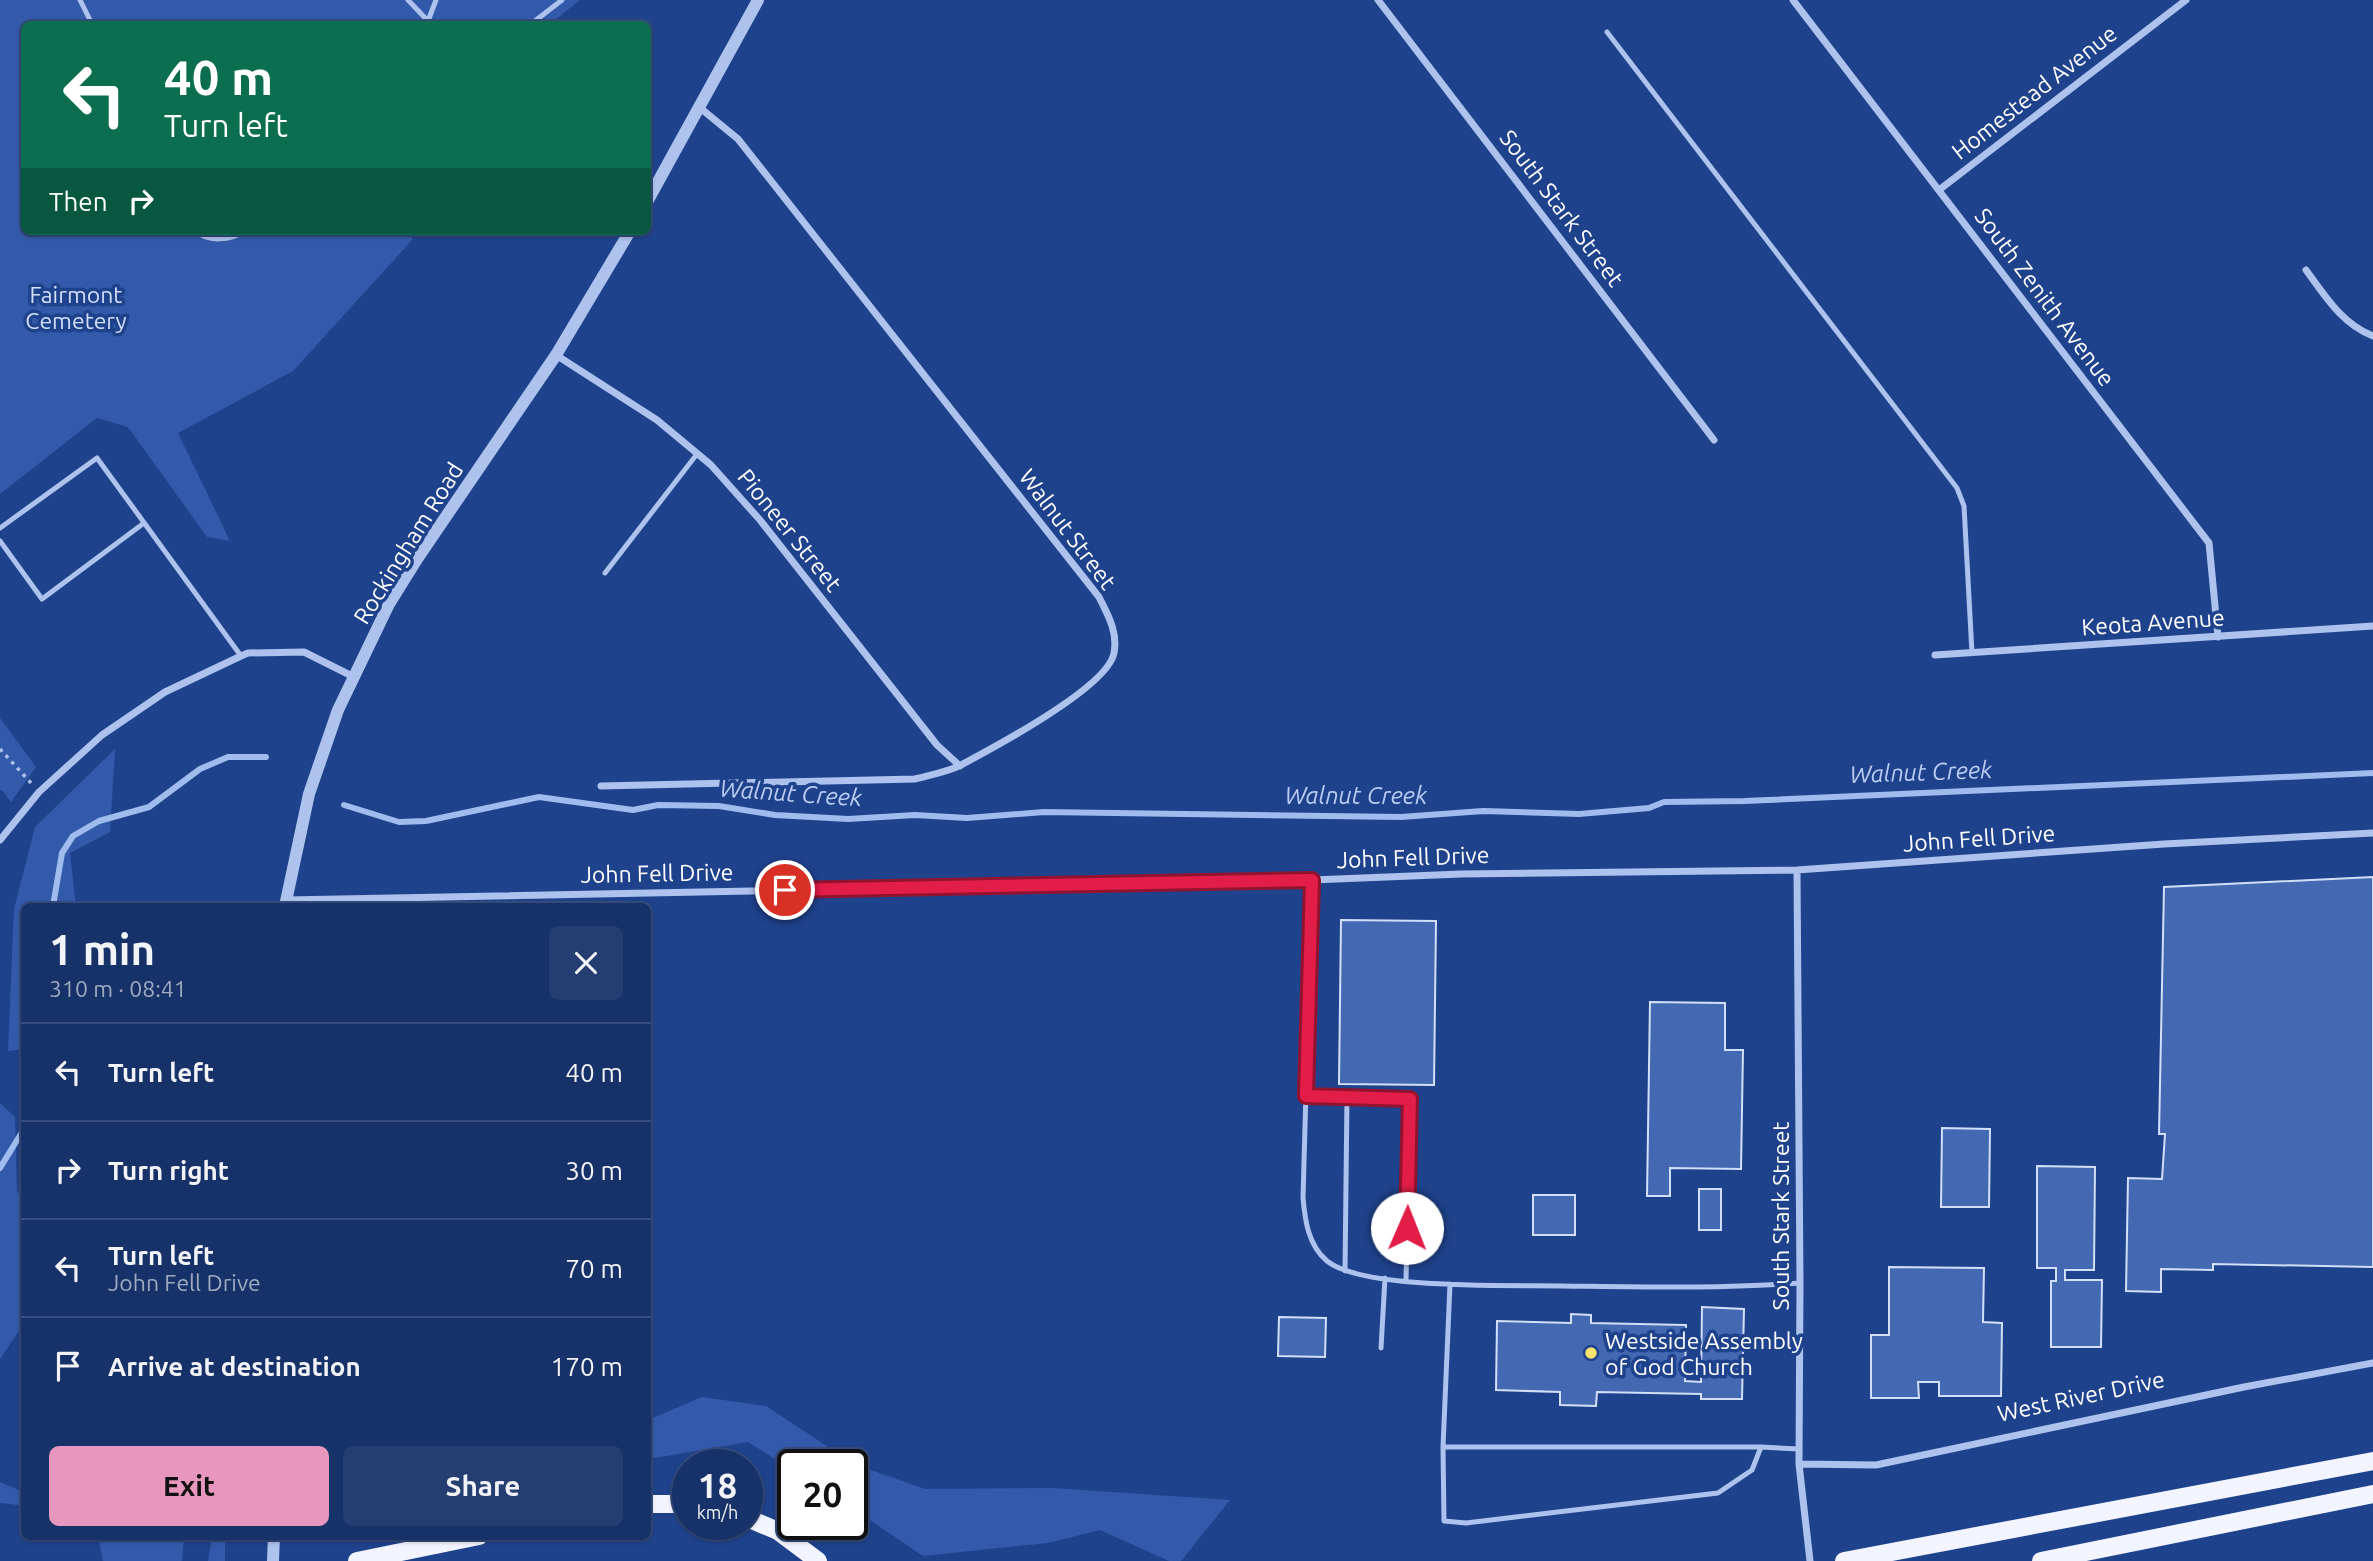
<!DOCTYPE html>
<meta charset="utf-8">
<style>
:root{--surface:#173269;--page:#243e71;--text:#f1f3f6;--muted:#9eaac0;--line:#364d7d;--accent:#e797bd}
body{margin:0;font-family:Ubuntu,sans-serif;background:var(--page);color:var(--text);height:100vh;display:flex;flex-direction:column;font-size:26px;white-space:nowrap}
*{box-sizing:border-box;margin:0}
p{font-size:23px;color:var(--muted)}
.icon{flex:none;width:38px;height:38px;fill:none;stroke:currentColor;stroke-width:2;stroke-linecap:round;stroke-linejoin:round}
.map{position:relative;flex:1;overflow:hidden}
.details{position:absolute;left:21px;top:903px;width:630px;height:637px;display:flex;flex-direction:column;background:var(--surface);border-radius:10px;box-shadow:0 2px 5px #0004,0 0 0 2px var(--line)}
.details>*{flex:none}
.hud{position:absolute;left:21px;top:21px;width:630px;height:214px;border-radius:10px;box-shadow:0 2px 5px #0004,0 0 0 2px var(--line);background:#0b6e4f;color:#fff;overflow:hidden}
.speed{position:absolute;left:672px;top:1449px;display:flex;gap:14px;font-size:35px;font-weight:700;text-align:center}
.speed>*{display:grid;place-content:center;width:91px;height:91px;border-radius:50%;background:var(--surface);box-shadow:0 2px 5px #0004,0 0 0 2px var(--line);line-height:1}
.speed small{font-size:18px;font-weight:400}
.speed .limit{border:4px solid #111;border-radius:10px;background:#fff;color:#111}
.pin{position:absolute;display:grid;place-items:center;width:60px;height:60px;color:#fff;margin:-30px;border:4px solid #fff;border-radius:50%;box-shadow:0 2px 7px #0007}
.me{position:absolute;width:77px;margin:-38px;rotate:1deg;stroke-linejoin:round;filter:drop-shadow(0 0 5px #0008)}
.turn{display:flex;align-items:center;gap:24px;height:147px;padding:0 28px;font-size:32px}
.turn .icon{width:91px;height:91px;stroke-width:2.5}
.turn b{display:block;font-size:49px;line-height:60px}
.then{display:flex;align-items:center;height:66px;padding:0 28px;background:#0003;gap:14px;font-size:26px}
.round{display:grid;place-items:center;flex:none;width:74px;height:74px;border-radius:10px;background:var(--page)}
.summary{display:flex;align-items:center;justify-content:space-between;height:119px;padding:0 28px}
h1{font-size:42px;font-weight:700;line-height:52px}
.primary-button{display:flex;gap:14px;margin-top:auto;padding:14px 28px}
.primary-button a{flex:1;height:80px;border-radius:10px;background:var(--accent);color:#111;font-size:28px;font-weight:700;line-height:80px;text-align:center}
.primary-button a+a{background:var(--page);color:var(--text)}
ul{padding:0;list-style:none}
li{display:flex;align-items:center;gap:21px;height:98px;padding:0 28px;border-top:2px solid var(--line)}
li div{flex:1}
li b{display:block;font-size:26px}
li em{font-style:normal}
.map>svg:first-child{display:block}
.green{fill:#335aaa}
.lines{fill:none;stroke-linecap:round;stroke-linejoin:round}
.stream{stroke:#a0bbed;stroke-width:6}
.building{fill:#4468b2;stroke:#d2dff9;stroke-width:2}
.path{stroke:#adc2ec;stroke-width:3.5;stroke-dasharray:3.5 5;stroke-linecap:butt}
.service{stroke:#adc2ec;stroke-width:5}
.minor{stroke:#adc2ec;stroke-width:7}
.tertiary{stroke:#adc2ec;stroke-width:12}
.primary{stroke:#f2f5ff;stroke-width:18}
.route-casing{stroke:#92132f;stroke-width:18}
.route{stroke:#e11d48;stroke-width:12}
.poi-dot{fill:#fae26d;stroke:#1f428c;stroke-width:2.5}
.labels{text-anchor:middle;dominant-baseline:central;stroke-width:7;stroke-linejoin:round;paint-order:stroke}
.street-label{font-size:23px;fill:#fff;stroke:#1f428c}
.park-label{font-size:23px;fill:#d2dff9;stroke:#1f428c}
.poi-label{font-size:23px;fill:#fff;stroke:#1f428c;text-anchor:start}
.water-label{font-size:24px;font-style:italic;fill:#b9ccf3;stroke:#1f428c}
</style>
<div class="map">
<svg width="2373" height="1561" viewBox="0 0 2373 1561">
<rect width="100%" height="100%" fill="#1f428c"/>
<path class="green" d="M0,0H580L550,24H24V231H407L413,239L293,371L178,433L230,541L207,537L128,427L97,418L0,494Z
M0,718L36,767L11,802L2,790L0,791Z
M115,749L110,832L70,853L76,906H24V1049L8,1051L14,909L35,827Z
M0,1103L15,1117L17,1191L24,1203V1329L21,1328L0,1359Z
M702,1397L766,1406L854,1464L925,1489L1052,1488L1230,1500L1181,1561H1169L1100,1530L1048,1543L923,1556L852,1508V1465H793V1470L748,1442L648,1459V1420Z
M0,1482L21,1491L19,1505L0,1503Z
M98,1537H184L182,1561H103Z
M212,1537H225V1561H208Z"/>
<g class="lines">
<path class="stream" d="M344,805L399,822L426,821L539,797L633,810L658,805L719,806L775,815L848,819L915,815L967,818L1044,812L1401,817L1483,811L1579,814L1649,808L1664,802L1745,801L2373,773
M53,906L62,853L73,836L99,821L149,807L200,769L228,757H266
M0,1168L24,1129"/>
</g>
<path class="building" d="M2373,877V1267L2213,1264V1270L2161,1269V1292L2126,1291L2128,1178L2162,1179L2165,1134H2159L2164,887Z
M1341,920L1436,921L1434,1085L1339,1084Z
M1650,1002L1725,1003V1050H1743L1741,1169L1670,1168V1196H1647Z
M1942,1128L1990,1129L1989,1207H1941Z
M2037,1166L2095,1167L2094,1270H2065V1280H2102L2101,1347H2051V1281H2056V1268H2037Z
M1699,1189H1721V1230H1699Z
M1533,1195H1575V1235H1533Z
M1889,1267L1984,1268L1983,1322L2002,1323L2001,1396H1939V1382H1918L1919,1398H1871V1335H1889Z
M1702,1307L1744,1309L1742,1399H1701V1394L1597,1392L1596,1406L1560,1405V1392L1496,1390L1497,1321L1571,1323V1314L1591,1315V1323L1686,1325L1685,1381L1701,1382Z
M1279,1317L1326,1318L1325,1357L1278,1356Z"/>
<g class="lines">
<path class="path" d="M0,749L31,783"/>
<path class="service" d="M80,0L92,24
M408,0L428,21L436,0
M531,24L562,0
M1607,32L1957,488L1964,506L1972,653
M195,231C207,242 231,241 244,231
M0,528L97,458L241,656
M0,541L42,599L144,523
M605,573L697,454
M1312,880L1303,1198C1305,1220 1308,1245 1327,1261C1363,1290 1511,1285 1562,1286C1642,1287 1721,1289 1800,1283
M1306,1096L1410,1099L1406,1280
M1345,1271L1347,1097
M1450,1284L1443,1447L1444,1521L1466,1523L1718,1493L1752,1470L1761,1447
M1381,1348L1385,1278
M1443,1447H1761L1799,1449"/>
<path class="minor" d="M1378,0L1714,440
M1793,0L2209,543L2218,637
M1939,190L2186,0
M2306,270C2325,296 2342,324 2373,336
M556,355L657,420L711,465L760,520L937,745L960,766
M1935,655L2373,626
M601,786L915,779C930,775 948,772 961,765C993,748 1108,687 1114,653C1118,632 1108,615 1099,597L738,139L699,107
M0,840L39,792L102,735L165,692L241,656L248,653L304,652L354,677
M1797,870L1800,1283L1799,1464L1810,1561
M286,900L1312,880L1461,874L1797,870L2164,844L2373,833
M1799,1464L1876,1465L2244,1387L2373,1363"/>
<path class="tertiary" d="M648,200L758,0
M285,906L309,794L338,710L389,604L417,559L556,355L630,231
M273,1561L274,1536"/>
<path class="primary" d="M648,1504H688
M747,1518L778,1531L818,1561
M357,1561L479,1536
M1844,1561L2373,1461
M2041,1561L2373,1494"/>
</g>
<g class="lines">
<defs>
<path id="route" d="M785,890L1312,880L1306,1096L1410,1099L1407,1228"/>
</defs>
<use href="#route" class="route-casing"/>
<use href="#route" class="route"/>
</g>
<circle class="poi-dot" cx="1591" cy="1353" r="7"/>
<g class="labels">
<g class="street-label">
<text transform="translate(2034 92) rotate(-38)">Homestead Avenue</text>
<text transform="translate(1562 208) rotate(53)">South Stark Street</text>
<text transform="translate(2045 297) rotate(53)">South Zenith Avenue</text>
<text transform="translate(1068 529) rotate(53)">Walnut Street</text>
<text transform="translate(790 530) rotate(51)">Pioneer Street</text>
<text transform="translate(408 543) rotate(-58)">Rockingham Road</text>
<text transform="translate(2153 622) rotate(-4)">Keota Avenue</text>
<text transform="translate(1979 838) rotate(-4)">John Fell Drive</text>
<text transform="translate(1413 857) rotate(-2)">John Fell Drive</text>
<text transform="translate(657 873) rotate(-1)">John Fell Drive</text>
<text transform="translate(1780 1216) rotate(-90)">South Stark Street</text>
<text transform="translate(2081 1396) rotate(-12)">West River Drive</text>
</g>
<g class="park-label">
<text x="76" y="294">Fairmont<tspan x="76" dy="26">Cemetery</tspan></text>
</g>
<g class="poi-label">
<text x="1605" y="1340">Westside Assembly<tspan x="1605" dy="26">of God Church</tspan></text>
</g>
<g class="water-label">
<text transform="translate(1921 772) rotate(-2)">Walnut Creek</text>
<text transform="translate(791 793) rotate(4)">Walnut Creek</text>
<text x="1356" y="795">Walnut Creek</text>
</g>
</g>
</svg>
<div class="speed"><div>18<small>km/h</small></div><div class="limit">20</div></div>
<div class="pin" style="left:785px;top:890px;background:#d93025"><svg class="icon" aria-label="arrive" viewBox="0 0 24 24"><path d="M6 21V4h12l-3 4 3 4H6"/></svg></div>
<svg class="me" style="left:1407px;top:1228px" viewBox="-20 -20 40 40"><circle r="19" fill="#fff"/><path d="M0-13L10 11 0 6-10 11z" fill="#e11d48"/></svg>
<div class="hud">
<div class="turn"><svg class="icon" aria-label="left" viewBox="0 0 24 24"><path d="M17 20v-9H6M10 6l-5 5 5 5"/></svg><div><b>40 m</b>Turn left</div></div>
<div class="then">Then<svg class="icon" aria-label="right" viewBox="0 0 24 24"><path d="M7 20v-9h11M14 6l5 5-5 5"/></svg></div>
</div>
<section class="details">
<div class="summary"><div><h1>1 min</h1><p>310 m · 08:41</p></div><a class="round"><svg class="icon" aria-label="close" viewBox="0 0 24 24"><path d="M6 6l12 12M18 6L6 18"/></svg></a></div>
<ul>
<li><svg class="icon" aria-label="left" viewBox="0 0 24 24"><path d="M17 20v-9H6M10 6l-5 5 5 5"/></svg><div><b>Turn left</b></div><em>40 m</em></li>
<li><svg class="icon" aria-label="right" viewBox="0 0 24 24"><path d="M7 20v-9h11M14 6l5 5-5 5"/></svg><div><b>Turn right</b></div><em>30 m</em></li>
<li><svg class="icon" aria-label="left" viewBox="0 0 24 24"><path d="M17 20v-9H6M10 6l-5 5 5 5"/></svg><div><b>Turn left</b><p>John Fell Drive</p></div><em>70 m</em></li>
<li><svg class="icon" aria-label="arrive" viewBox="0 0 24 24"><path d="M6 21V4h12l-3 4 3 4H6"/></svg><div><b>Arrive at destination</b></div><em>170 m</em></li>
</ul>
<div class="primary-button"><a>Exit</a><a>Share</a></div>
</section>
</div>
